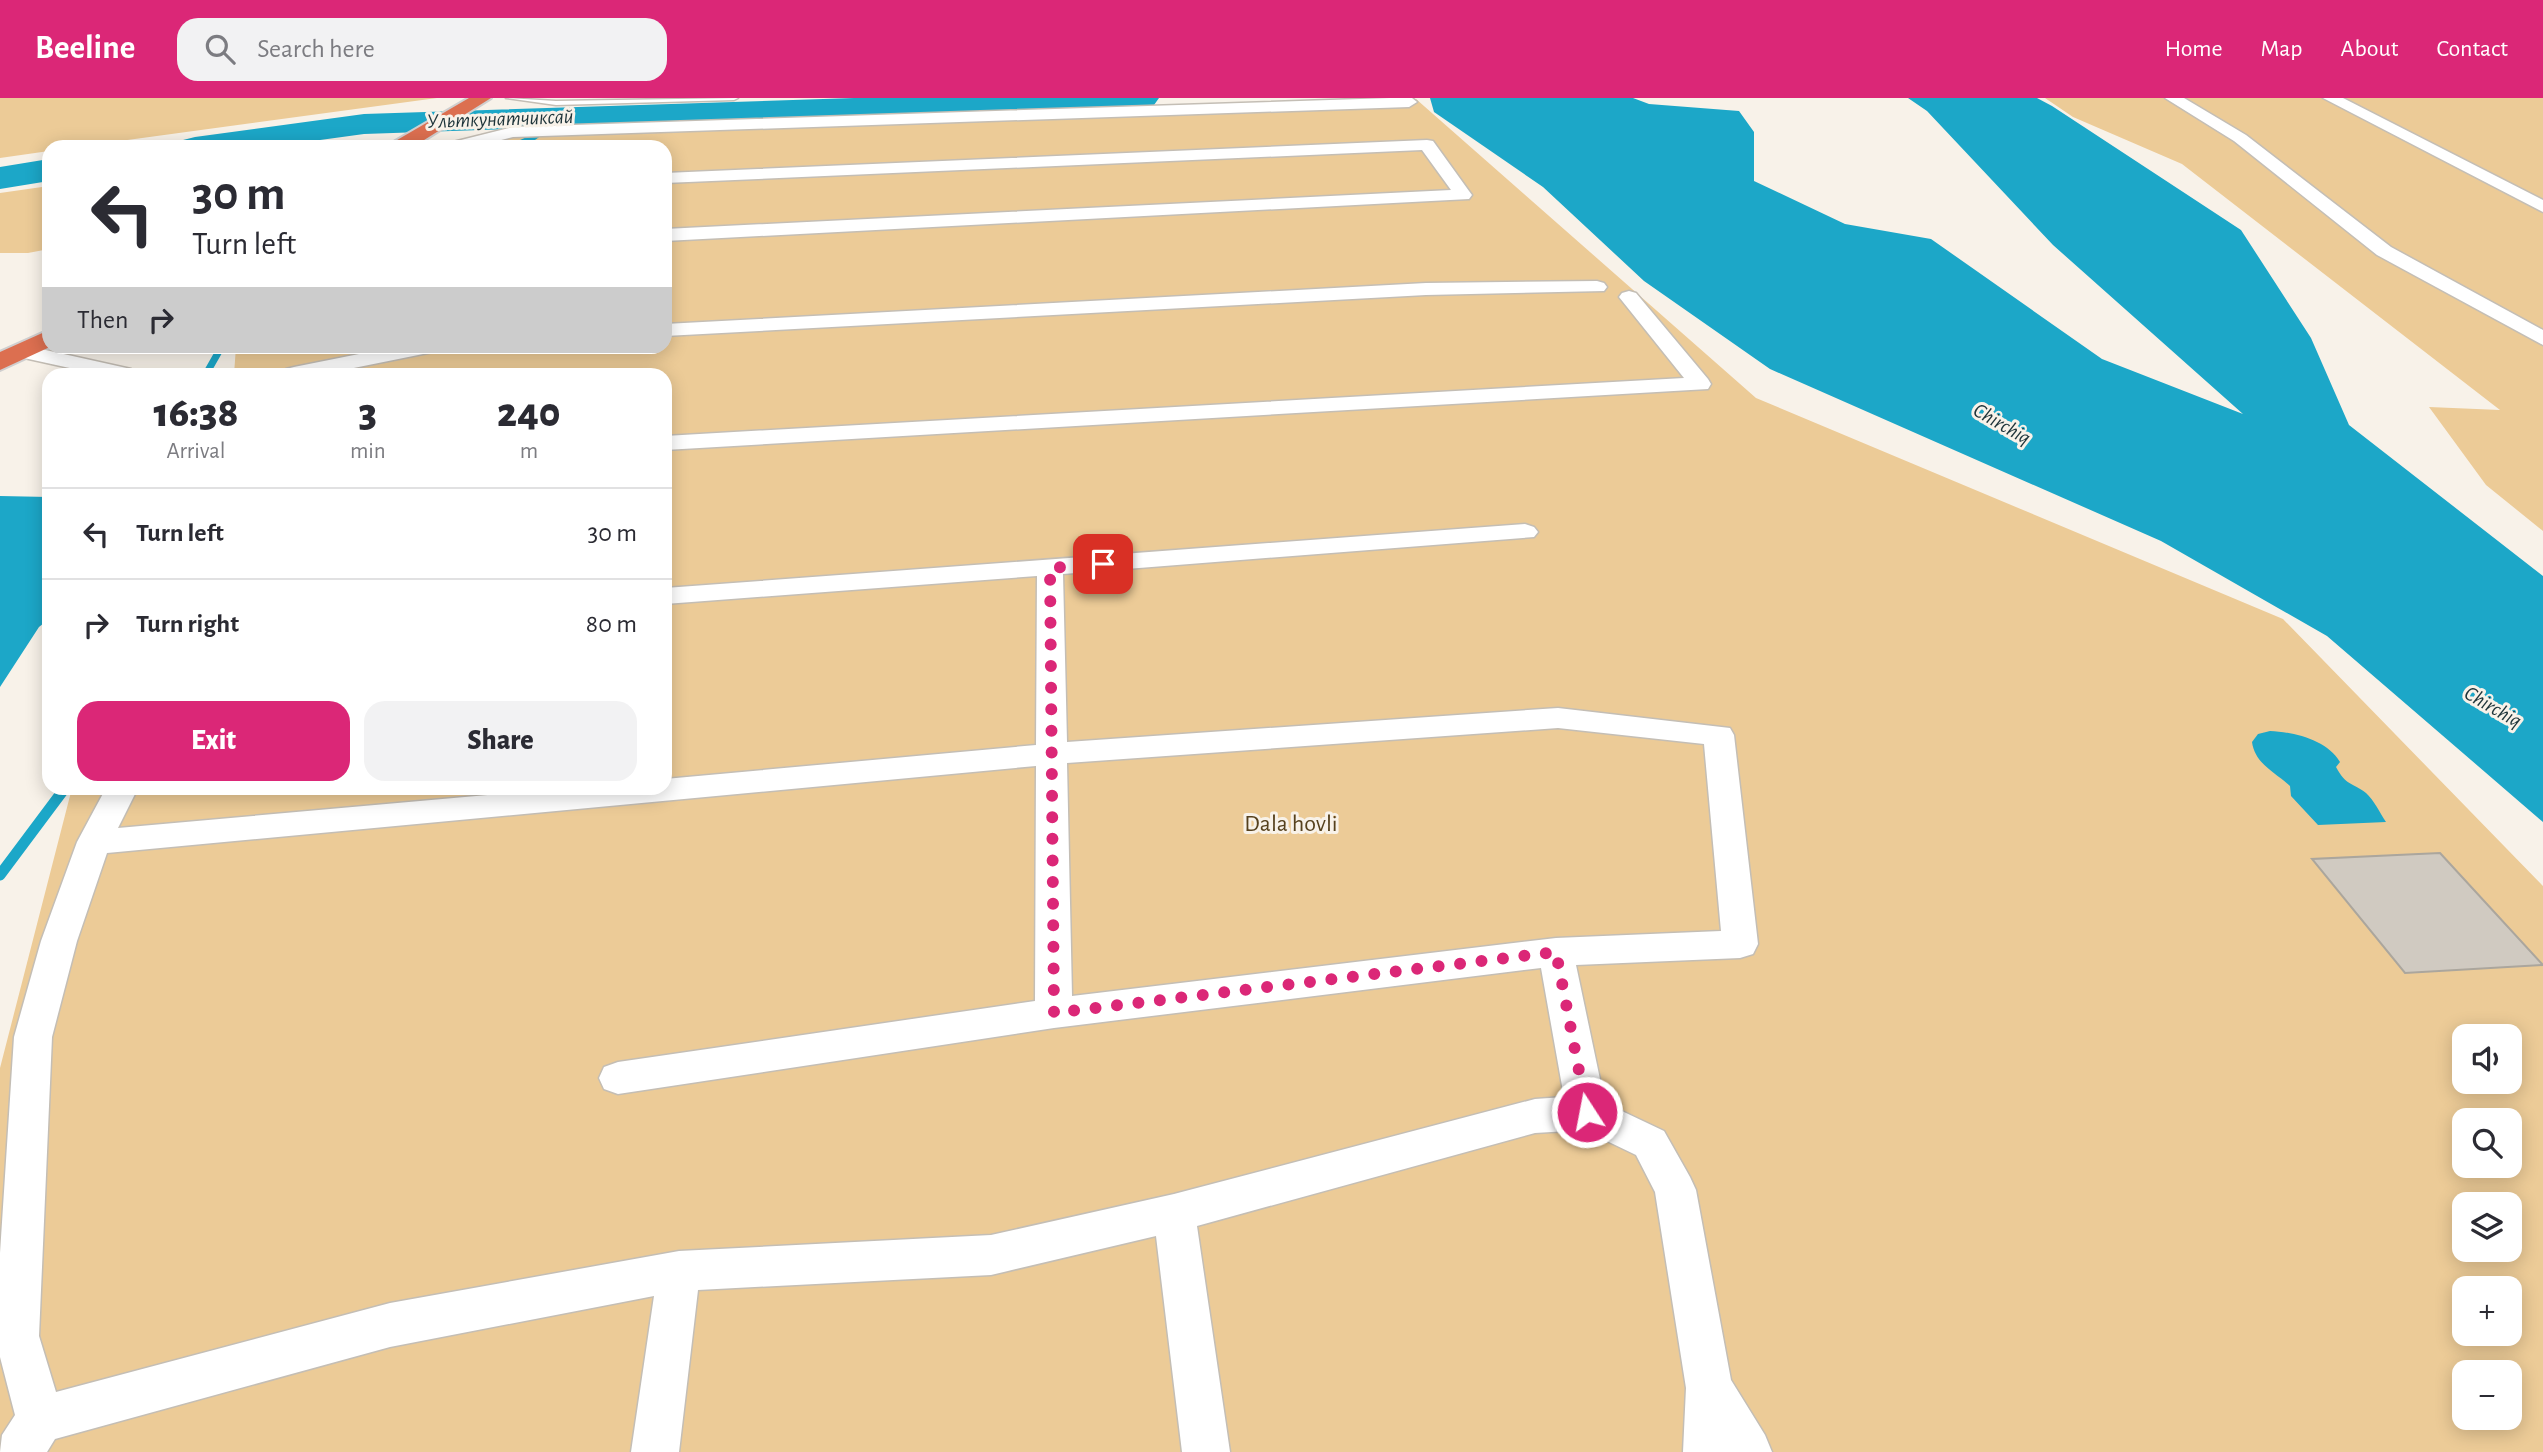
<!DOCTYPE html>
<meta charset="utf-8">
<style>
:root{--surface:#fff;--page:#f2f2f3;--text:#2b2b33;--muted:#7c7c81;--line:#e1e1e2;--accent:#db2777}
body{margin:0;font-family:"Alegreya Sans",sans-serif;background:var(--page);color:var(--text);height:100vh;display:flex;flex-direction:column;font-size:26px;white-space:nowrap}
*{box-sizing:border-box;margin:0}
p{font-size:23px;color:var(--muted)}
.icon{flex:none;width:38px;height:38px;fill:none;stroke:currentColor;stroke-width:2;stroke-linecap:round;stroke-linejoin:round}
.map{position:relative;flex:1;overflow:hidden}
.details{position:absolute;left:42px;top:270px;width:630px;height:427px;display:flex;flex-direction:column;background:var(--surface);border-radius:21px;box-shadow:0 4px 18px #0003}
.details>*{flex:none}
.hud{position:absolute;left:42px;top:42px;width:630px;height:214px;border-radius:21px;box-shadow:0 4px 18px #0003;background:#fff;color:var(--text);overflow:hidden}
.tools{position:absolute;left:2452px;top:926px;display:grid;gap:14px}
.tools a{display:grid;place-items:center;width:70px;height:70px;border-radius:14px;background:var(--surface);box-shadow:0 4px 18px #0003;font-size:35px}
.pin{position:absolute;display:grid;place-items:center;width:60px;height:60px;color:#fff;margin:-30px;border-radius:14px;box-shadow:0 4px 10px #0006}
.me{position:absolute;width:77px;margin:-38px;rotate:349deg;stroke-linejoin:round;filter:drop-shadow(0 0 5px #0008)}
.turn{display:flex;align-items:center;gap:24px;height:147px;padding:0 35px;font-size:32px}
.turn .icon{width:91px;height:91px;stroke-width:2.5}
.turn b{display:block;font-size:49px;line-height:60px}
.then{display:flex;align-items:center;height:66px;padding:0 35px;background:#0003;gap:14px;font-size:26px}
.eta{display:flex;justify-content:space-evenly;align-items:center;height:119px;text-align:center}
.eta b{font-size:42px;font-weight:800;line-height:49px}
.primary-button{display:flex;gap:14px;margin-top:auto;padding:14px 35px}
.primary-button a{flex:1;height:80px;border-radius:21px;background:var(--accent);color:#fff;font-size:28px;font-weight:800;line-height:80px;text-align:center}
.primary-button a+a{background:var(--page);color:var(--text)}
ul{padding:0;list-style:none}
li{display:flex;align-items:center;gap:21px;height:91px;padding:0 35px;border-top:2px solid var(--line)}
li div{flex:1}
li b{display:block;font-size:26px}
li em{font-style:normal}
header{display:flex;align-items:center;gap:42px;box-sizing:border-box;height:98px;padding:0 35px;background:var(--accent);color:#fff}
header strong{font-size:33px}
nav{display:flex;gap:38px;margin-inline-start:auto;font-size:24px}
.search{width:490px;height:63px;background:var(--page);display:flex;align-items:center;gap:18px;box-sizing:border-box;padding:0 24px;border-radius:21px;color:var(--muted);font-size:26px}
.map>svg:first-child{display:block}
.green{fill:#eccb97;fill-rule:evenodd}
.water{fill:#1ca7c8}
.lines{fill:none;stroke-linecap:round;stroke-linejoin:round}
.stream-far2{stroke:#1ca7c8;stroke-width:6}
.stream-far1{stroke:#1ca7c8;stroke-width:7}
.stream{stroke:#1ca7c8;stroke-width:11}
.river{fill:#1ca7c8;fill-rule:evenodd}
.building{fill:#d0cac1;stroke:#aba69d;stroke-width:2}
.lane-casing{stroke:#c4beb5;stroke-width:3}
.street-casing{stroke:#c4beb5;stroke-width:3}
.highway-casing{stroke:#d0cfcf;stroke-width:4}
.lane{fill:#fff;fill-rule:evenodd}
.street{fill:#fff;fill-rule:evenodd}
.highway{fill:#dc6f50;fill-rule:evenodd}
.route{stroke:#db2777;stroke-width:12;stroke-dasharray:0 21.6}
.labels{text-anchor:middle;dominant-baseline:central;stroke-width:6;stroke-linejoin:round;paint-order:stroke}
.far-water-label{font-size:21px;font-style:italic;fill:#1e343a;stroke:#f8f2e9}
.park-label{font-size:24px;fill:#56411d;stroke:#f8f2e9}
</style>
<header>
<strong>Beeline</strong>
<div class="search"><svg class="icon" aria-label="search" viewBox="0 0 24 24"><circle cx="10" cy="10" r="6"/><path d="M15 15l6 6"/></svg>Search here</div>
<nav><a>Home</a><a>Map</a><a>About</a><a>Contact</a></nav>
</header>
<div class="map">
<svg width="2543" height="1354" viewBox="0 0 2543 1354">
<rect width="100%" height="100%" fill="#f8f2e9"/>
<path class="green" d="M0,0H437L76,49H49V53L0,60Z
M2045,0H2543V433L2486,387L2429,309L2500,312L2182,66L2073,19Z
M1416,1L1756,300L2283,521L2543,788V1354H0V970L72,690H665V276H234L236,249L665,248V49H495L509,39ZM2464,938H2510V984H2464ZM2464,1022H2510V1068H2464ZM2464,1106H2510V1152H2464ZM2464,1190H2510V1236H2464ZM2464,1274H2510V1320H2464Z
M49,88V151L28,155H0V95Z"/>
<path class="water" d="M1430,0H1633L1649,6L1739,13L1754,34V83L1845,126L1931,141L2102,261L2243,316L2053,147L1927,13L1908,0H2037L2052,8L2241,132L2311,240L2349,327L2543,478V724L2327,538L2161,443L1770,271L1644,183L1543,89L1434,14Z
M0,398L49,399V521L39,529L0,589Z
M2270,633C2294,634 2327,642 2340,664L2336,669C2346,688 2352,684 2366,695C2374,702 2380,715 2386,724L2318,727L2291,698L2290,688C2275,674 2255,666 2252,644L2258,636Z"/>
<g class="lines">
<path class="stream-far2" d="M512,49L534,39L562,19"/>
<path class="stream-far1" d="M206,276L222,248"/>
<path class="stream" d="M0,777L65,690"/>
<path class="river" d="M854,0H1159L1154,7L1143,9L364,36L269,49H178L183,42L195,39L364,16Z
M49,61V83L0,91V69Z"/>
</g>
<path class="building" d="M2440,755L2543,867L2405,875L2312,761Z"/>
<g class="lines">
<defs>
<path id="lane" d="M506,0L556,3L738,0L734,2L556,7Z"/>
<path id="street" d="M1390,0H1412L1417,4L1409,9L513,39L474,49H447L449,45L513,29Z
M2165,0H2184L2246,37L2391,149L2543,232V247L2377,157L2234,43Z
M2323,0H2343L2543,102V114Z
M1427,42L1433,43L1469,93L1472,97L1469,101L665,143V131L1451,92L1422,52L665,85V75Z
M1597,183L1604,185L1607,189L1604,193L1426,197L665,238V226L1426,185Z
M1629,193L1636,195L1708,281L1711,286L1708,291L665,352V338L1684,280L1619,199L1622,195Z
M23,247L131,271L134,276H97L15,258L12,253L15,248Z
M399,248H443L441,253L433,254L324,276H283L286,271L294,269Z
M1525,426L1534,429L1538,434L1534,439L1063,476L1067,644L1558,610L1730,630L1734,637L1758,846L1753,856L1740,860L1576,867L1605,1005L1664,1033L1690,1079L1696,1092L1731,1282L1765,1337L1772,1354H1683L1686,1290L1655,1094L1636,1057L1584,1032L1535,1035L1197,1128L1230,1354H1182L1156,1138L991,1177L698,1192L679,1354H631L654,1198L390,1249L55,1341L47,1354H0L2,1337L15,1317L0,1259V1155L14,939L41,843L77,744L106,690H138L118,730L566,690H665V681L1036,647L1037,478L665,506V490ZM1558,630L1704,646L1721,833L1556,840L1072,898L1067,665ZM1036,668L1035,903L618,964L604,969L599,980L604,991L618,996L1054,930L1541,870L1564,999L1535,1001L1174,1096L991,1137L679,1153L390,1205L56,1294L39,1238L52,939L77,843L107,755Z"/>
<path id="highway" d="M469,0H491L413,49H389L392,45Z
M49,232V248H52L0,272V254Z"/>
</defs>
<use href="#lane" class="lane-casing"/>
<use href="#street" class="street-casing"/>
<use href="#highway" class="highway-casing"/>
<use href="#lane" class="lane"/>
<use href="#street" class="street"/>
<use href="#highway" class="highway"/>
</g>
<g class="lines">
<path class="route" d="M1103,466L1050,470L1054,915L1556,854L1587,1014"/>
</g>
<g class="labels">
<g class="far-water-label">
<text transform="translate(500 21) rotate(-2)">Ульткунатчиксай</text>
<text transform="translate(2002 326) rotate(30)">Chirchiq</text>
<text transform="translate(2493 609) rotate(30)">Chirchiq</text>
</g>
<g class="park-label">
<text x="1291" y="726">Dala hovli</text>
</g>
</g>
</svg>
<div class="tools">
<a><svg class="icon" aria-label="sound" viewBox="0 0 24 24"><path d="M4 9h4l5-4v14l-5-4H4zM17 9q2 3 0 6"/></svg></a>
<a><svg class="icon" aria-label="search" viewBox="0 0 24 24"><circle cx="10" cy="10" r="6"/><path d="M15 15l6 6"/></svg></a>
<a><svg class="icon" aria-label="layers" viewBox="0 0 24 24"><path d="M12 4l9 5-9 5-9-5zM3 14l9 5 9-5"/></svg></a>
<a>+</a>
<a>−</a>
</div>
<div class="pin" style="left:1103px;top:466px;background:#d93025"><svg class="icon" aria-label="arrive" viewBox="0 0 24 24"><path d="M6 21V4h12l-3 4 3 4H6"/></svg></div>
<svg class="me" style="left:1587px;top:1014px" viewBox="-20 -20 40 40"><circle r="17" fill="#db2777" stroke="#fff" stroke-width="3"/><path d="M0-11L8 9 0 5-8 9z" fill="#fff"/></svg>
<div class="hud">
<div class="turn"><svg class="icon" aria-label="left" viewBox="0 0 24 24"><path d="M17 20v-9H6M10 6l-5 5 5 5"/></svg><div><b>30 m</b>Turn left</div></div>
<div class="then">Then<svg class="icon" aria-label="right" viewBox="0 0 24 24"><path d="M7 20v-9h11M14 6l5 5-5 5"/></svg></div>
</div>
<section class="details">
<div class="eta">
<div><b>16:38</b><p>Arrival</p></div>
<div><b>3</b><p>min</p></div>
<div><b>240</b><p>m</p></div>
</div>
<ul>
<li><svg class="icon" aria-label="left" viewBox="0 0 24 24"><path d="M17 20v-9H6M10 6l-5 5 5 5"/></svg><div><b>Turn left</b></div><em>30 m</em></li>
<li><svg class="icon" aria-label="right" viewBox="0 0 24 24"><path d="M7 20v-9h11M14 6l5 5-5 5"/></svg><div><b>Turn right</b></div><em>80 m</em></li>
</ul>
<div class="primary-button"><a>Exit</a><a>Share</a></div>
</section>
</div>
